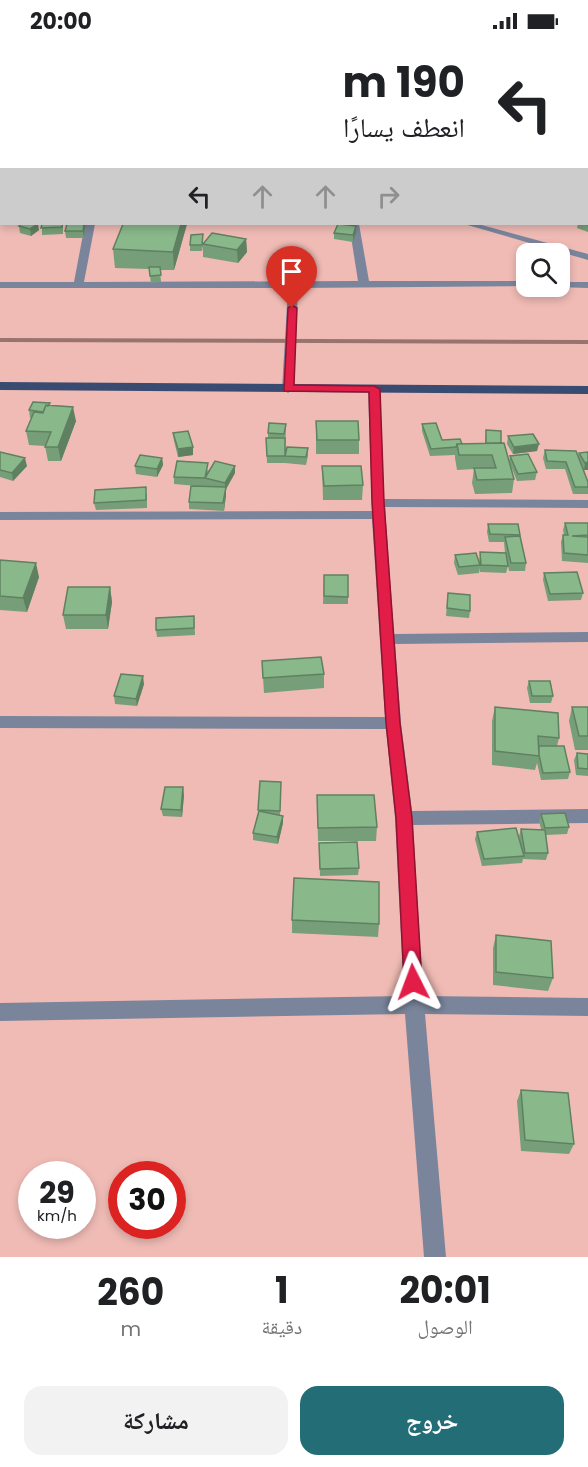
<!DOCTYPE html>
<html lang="ar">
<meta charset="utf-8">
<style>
:root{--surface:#fff;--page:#f2f2f2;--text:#202124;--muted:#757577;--accent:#236d76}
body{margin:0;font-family:Poppins,"Noto Naskh Arabic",sans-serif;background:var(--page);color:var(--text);direction:rtl;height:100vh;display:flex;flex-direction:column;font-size:22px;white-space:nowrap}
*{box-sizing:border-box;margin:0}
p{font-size:20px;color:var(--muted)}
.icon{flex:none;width:33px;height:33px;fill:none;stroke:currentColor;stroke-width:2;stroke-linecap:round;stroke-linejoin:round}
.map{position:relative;height:1215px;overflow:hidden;direction:ltr}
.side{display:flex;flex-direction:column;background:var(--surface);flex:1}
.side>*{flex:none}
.guide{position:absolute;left:0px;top:0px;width:588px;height:183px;box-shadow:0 3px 9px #0003;direction:rtl;background:#fff;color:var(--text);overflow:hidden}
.buttons{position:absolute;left:516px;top:201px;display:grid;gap:12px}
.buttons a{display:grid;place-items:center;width:54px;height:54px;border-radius:12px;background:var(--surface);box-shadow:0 3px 9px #0003;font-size:30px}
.speed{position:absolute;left:18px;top:1119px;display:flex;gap:12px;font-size:30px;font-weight:700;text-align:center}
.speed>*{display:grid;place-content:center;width:78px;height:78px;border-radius:50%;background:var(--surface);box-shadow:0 3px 9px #0003;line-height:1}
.speed small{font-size:15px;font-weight:400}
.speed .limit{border:9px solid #d22;background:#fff;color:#111}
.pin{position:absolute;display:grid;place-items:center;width:51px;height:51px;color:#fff;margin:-62px -26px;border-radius:50% 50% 50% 0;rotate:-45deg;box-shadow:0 0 6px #0007}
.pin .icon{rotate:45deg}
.me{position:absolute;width:66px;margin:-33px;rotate:357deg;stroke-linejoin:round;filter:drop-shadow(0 0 4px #0008)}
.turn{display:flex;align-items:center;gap:21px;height:126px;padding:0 24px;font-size:27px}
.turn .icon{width:78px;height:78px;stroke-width:2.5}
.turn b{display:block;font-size:42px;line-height:51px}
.lanes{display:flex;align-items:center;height:57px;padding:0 24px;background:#0003;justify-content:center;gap:30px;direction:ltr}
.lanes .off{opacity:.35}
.eta{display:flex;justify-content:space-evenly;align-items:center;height:102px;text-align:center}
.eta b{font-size:36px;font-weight:700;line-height:42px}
.cta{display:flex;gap:12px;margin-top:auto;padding:12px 24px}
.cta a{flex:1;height:69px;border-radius:18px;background:var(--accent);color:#fff;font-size:24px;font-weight:700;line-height:69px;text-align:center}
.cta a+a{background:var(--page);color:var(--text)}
.status{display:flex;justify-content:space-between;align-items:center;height:42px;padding:0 30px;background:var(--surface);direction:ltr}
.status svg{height:16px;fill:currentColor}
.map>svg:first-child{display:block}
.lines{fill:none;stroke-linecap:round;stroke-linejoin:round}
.minor{fill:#7a859c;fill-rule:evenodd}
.major{fill:#3a4b72;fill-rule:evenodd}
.rail{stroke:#99746f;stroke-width:4}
.wall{fill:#769e78}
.shaded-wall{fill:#608161}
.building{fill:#89b88b;stroke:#608161;stroke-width:1.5}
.route{fill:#e11d48;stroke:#92132f;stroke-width:1.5}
</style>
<div class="status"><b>20:00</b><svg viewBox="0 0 49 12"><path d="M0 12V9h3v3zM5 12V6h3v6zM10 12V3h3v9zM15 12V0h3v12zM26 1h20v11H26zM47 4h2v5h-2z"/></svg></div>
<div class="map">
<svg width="588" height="1215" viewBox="0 0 588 1215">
<rect width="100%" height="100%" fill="#f0bbb5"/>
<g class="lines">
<path class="minor" d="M37,0L50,2H38Z
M286,0L299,2H287Z
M491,0L505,2H492Z
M537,0H545L536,2Z
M586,16H588V21H586Z
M0,47H2L0,52Z
M586,63H588V68H586Z
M586,127L588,128V134L586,133Z
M0,150H2V156H0Z
M85,182H95L84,240L358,239L349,182H359L369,239H526V244H529L298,246L294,347L288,351L282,347L288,246H0V240H74Z
M464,182H478L588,212V218Z
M560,240H588V246L556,245L560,244Z
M374,343L380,347L384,457L588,458V466L385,465L394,592L588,590V600L395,602L401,681L412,769L588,767V781L413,783L423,954L588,956V974L425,972L446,1215H424L405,972L0,979V961L404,954L395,776L386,687L0,686V674L385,675L372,477L0,478V470L372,469L368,347Z"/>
<path class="major" d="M0,340L588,344V352L0,348Z"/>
<path class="rail" d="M0,298L588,300"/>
</g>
<path class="wall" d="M134,0H152L149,2H140Z
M208,0H255L252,2L244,1V2H208Z
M588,171V190L577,186L578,182H586Z
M42,182H63V192L42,193Z
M67,182H87L85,185L84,196H66L65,189Z
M123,182H187L174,228H160L161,240L151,241L149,227L115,226L113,207Z
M19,184L39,188L31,194L20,191Z
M356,184V191L353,200L334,197V191Z
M246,197L247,210L238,221L203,215V204L202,209H190V203Z
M50,364L76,379L61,419H48L45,404L29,403L26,389L32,376H30L29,368Z
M316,379L359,398V412H316Z
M286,382L285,421H267L266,396H268V391Z
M422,382L442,398L462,402L485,401L486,388L501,401L509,420L510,414L537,430L535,438L517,439L511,424L514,437L512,451L475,452L472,441L474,427L457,428L455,416V413L430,414L422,389Z
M173,391L193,405V413L178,415L174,399Z
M508,394L537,409L513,412L507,402Z
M308,406V414L306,423L285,421V414Z
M545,408L578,414L579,411L588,410V428H584L588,440V452H573L565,427H546L543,416Z
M0,410L27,424L13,439L0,435Z
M162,416L163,423L157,435L136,432L135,424Z
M322,424L363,443L362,458H323Z
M209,428L208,431H235L226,447V453L224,469L189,467V460L209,445L174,442V435Z
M147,452V466L96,468L94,461Z
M565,481H588V521L562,519L561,500L563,493H564L563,488Z
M488,482L520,493L526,521L525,529H509L507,517L508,524L506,531L480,530V526L479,531L458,533L454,521L455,513L479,521L480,510L505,511L504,500H489L487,490Z
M0,518L39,535L27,570L0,568Z
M544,531L583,551L581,558L548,559L543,538Z
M324,533L348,555V562H323Z
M110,545L112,560L108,587H66L63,573Z
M448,551L470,569L469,576L446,574Z
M194,574L195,593L157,595L156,588Z
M262,619L324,632V646L264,651Z
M529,639L553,654L551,661H530L527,646Z
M144,642L137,664L115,662L114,654Z
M495,665L559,696L557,704L570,730L568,737L541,738L537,721L535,728L492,723V679Z
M572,665H588V708H575L569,679Z
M577,711L588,712V734L576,733L574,718Z
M260,739L281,740L280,773L283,774V781L278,802L253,798V791L258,771Z
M184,753L182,775L163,774L161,767Z
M317,753L377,785L376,799H318Z
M541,772L569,785L567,792L546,793L548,811L546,818L523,817L522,821L482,824L475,797L477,790L521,803L519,794L521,787H541L539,779Z
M319,801L359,826L358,833L320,834Z
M292,878L379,882L378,895L292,891Z
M496,893L553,936L548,949L493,943V906Z
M521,1048L574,1102L569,1112L521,1109L517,1059Z"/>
<path class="shaded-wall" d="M4,0H13V2H2V24L0,25V1Z
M193,0H203V1L190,2Z
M38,182L39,188L31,194L30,187Z
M84,182H87L85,185L84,196L83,189Z
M181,182H187L174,228L173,210Z
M356,184V191L353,200V193Z
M246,197L247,210L238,221L237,208Z
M73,365L76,379L61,419L58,405Z
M539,402L537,409L513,412L514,405Z
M193,405V413L178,415V407Z
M25,416L27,424L13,439L12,431Z
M162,416L163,423L157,435V427Z
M588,420V428H584L585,421Z
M235,424V431L226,447V453L224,469L225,441Z
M36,521L39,535L27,570L23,556Z
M110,545L112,560L108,587L106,573Z
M143,634L144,642L137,664L136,657Z
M183,745L184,753L182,775L181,768Z
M283,774V781L278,802L277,795Z"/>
<path class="building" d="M182,0H193L190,2Z
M218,0H242L240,2H223Z
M268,0H280L278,2L266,1Z
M396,0H423L421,2H400Z
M588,75V84H586V76Z
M588,171V183L585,182H586V172Z
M22,182H38L30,187L19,184Z
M42,182H62V185L41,186Z
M67,182H84L83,189H65Z
M123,182H181L173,210L113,207Z
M338,182L356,184L353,193L334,191Z
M212,191L246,197L237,208L203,202Z
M203,192L202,203H190L191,193Z
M149,225H160L161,233L150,234Z
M33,360L50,361L48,364L46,363L43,370L29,368Z
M46,363L73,365L58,405H45L51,390L26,389L34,370L43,371Z
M316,379H358L359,398H317Z
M269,381L286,382L284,392L268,391Z
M436,381L442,398L460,397L462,402H457L456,405L431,407L422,382Z
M486,388L501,389V401H486Z
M188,389L193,405L178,407L173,391Z
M533,392L539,402L514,405L508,394Z
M266,396H285V414H267Z
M504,401L514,437L477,438L474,426H496L492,413H459L457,402Z
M287,405L308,406L306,415L285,414Z
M545,408L576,409L588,440V445H575L566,420L547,419Z
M0,410L25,416L12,431L0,428Z
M588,410V420L585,421L579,411Z
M528,412L537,430L518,432L510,414Z
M140,413L162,416L157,427L135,424Z
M177,419L208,421L205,436L215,419L235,424L225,441L205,436L174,435Z
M322,424H361L363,443L324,444Z
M191,444L226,445L223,461L189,460Z
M146,445V458L94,461L95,448Z
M565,481H588V493L572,494L588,495V513L564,511L563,493H568Z
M488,482H518L520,493L490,492Z
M520,494L526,521H511L505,495Z
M480,510L506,511L508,524L481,523Z
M476,511L480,523L459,525L455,513Z
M0,518L36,521L23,556L0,554Z
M577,530L583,551L550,552L544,531Z
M324,533H348V555L324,554Z
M68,545H110L106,573H63Z
M448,551L470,553V569L447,566Z
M194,574V586L156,588V576Z
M321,615L324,632L263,636L262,619Z
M121,632L143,634L136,657L114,654Z
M529,639H550L553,654H532Z
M495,665L558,671L559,696L538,694L539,714L495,709Z
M572,665H588V694H579Z
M539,704H564L570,730L543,731L539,713Z
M577,711L588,712V727L578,726Z
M260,739L281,740L280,769L258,768Z
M165,745H183L181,768L161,767Z
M317,753H374L377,785L318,786Z
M259,769L283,774L277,795L253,791Z
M565,771L569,785L545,786L541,772Z
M516,786L524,814L484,817L477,790Z
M521,787L545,788L548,811H525Z
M357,800L359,826L320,827L319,801Z
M294,836L379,840V882L292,878Z
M496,893L551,899L553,936L496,930Z
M521,1048L568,1051L574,1102L525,1098Z"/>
<path class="route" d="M292,263L297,266L294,343L374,344L380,347L384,460L400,681L412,776L422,940L419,945L413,948L407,945L404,940L396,776L386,681L372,460L369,350L284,349L288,266Z"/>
</svg>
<div class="buttons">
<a><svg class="icon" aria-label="search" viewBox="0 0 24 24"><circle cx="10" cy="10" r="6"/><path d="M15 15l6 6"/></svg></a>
</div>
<div class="speed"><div>29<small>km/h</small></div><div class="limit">30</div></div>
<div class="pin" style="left:292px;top:266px;background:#d93025"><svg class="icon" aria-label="arrive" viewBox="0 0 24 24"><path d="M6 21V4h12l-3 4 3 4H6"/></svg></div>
<svg class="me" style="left:413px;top:940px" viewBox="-20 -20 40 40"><path d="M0-17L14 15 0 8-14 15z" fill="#e11d48" stroke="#fff" stroke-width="4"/></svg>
<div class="guide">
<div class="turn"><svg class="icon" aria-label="left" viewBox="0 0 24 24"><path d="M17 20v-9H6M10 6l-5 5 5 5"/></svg><div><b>190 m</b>انعطف يسارًا</div></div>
<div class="lanes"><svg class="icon" aria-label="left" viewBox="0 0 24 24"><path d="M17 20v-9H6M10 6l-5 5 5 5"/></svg><svg class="icon off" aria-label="ahead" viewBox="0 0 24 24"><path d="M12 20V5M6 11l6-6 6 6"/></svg><svg class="icon off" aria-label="ahead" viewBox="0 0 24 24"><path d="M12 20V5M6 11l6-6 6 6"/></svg><svg class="icon off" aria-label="right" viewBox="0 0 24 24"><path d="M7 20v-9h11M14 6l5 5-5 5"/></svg></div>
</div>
</div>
<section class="side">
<div class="eta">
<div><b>20:01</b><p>الوصول</p></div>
<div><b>1</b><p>دقيقة</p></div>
<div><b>260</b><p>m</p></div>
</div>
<div class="cta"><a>خروج</a><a>مشاركة</a></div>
</section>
